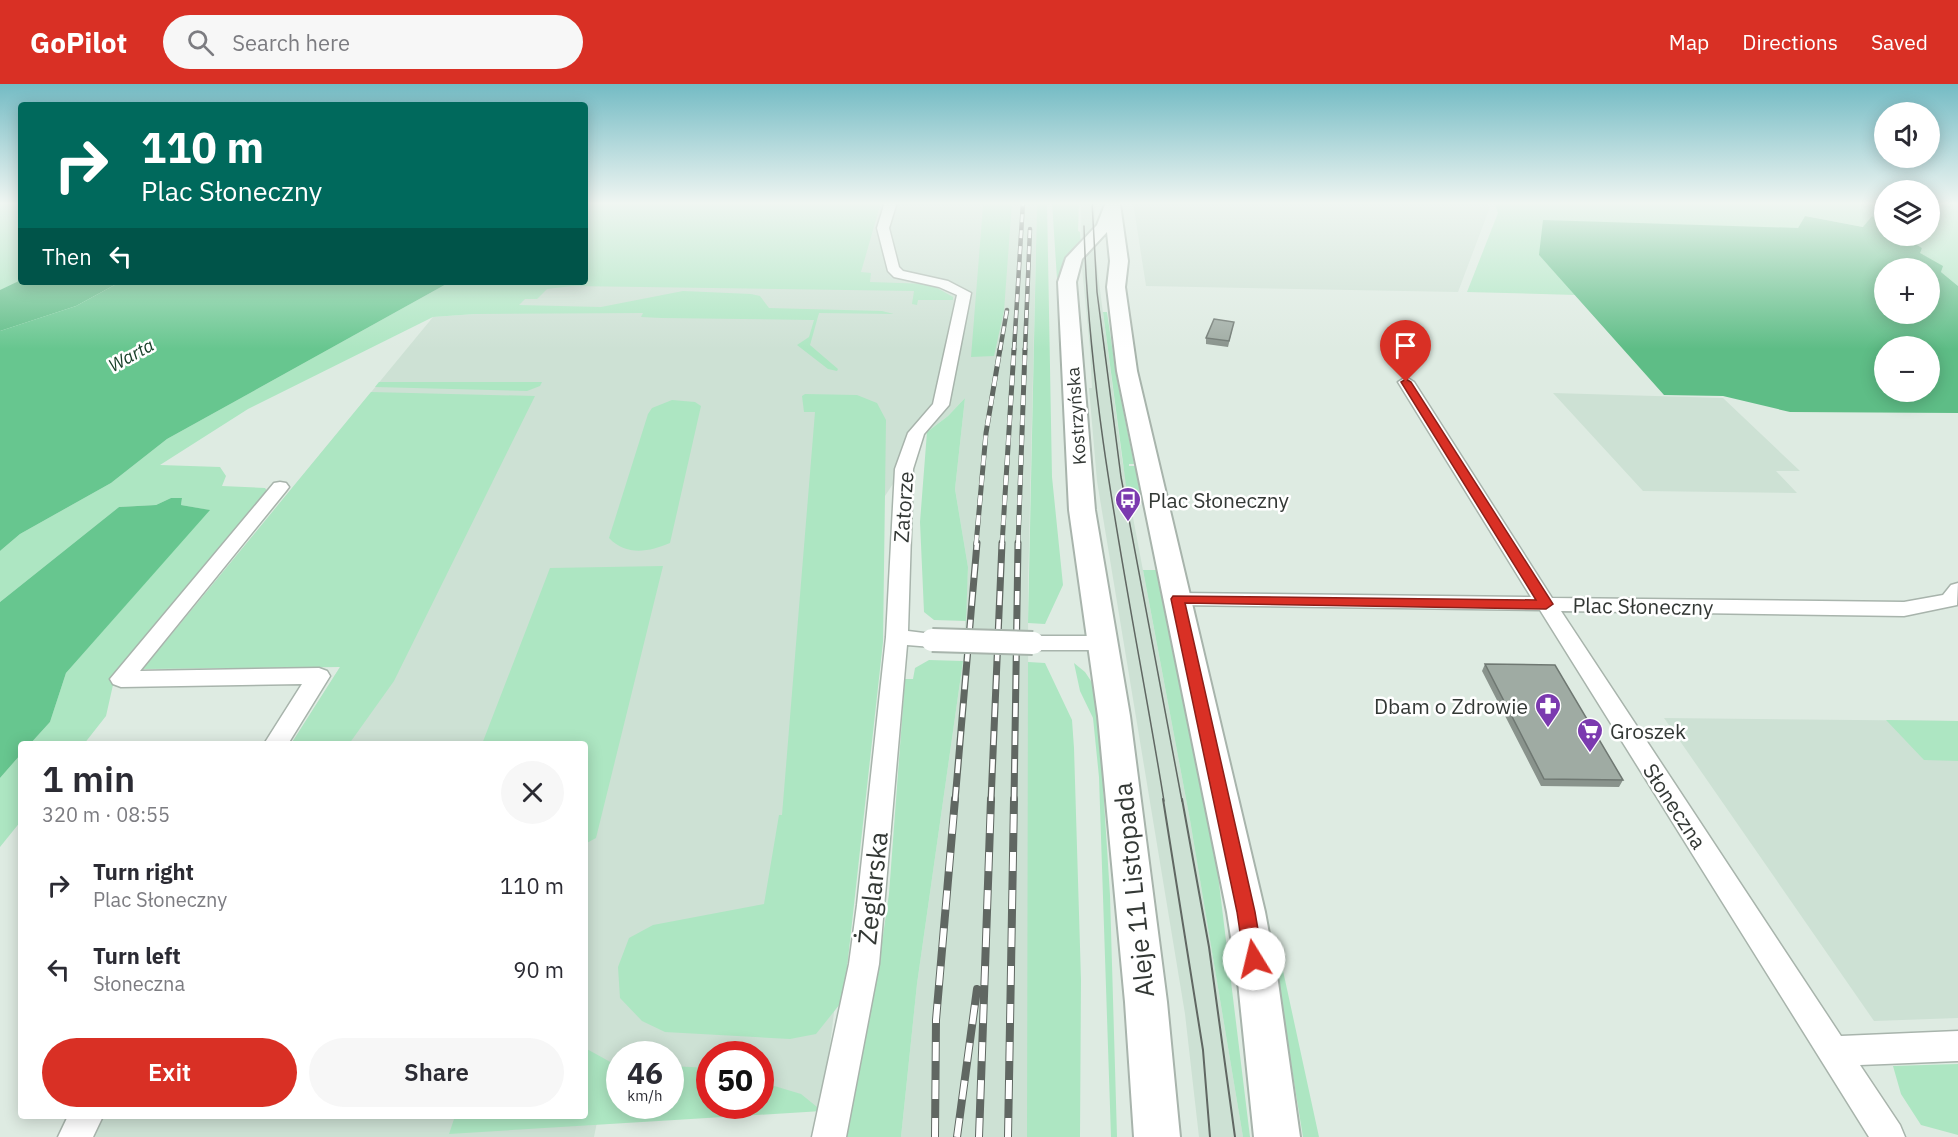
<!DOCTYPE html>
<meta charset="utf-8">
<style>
:root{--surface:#fff;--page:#f7f7f7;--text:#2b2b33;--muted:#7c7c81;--accent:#d93025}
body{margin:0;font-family:"IBM Plex Sans",sans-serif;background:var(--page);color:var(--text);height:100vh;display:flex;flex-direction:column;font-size:22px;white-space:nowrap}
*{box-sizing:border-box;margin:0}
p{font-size:20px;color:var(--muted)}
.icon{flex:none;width:33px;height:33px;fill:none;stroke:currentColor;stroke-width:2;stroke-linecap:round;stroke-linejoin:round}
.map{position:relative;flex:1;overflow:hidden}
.side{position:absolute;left:18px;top:657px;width:570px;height:378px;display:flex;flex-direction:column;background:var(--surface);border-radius:6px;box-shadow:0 3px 15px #0003}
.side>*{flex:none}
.guide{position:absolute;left:18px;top:18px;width:570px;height:183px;border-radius:6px;box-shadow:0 3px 15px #0003;background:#00695c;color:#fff;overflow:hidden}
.fabs{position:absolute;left:1874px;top:18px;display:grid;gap:12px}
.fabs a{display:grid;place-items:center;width:66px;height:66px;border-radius:50%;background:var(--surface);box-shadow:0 3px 15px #0003;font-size:30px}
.speed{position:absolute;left:606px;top:957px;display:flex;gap:12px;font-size:30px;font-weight:700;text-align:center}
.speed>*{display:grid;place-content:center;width:78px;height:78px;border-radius:50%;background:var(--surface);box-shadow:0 3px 15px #0003;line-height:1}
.speed small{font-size:15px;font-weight:400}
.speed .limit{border:9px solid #d22;background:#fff;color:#111}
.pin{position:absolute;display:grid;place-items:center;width:51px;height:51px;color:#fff;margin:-62px -26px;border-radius:50% 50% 50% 0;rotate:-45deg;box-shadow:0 0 6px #0007}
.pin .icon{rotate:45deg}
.me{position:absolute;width:66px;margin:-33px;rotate:351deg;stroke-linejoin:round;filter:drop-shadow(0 0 4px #0008)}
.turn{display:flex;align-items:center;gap:21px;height:126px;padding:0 24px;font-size:27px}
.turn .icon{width:78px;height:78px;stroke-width:2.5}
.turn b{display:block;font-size:42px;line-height:51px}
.then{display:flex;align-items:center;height:57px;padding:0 24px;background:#0003;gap:12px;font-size:22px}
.round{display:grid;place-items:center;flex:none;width:63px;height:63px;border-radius:32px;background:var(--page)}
.summary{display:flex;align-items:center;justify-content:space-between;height:102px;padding:0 24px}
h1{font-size:36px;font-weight:600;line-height:45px}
.action{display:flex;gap:12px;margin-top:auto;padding:12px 24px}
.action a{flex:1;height:69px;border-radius:36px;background:var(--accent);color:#fff;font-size:24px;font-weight:600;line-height:69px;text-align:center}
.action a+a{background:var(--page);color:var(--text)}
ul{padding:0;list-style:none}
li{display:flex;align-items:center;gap:18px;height:84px;padding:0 24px}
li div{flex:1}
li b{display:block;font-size:22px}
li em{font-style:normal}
header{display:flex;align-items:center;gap:36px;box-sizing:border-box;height:84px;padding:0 30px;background:var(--accent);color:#fff}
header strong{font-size:28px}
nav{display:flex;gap:33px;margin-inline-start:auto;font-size:21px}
.search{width:420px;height:54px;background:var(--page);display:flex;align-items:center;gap:15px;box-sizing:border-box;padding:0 21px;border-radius:33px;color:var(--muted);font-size:22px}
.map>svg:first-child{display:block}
.built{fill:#cde1d4;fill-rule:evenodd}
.green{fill:#ade6c2}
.forest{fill:#5ebd86;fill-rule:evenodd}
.water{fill:#67c68f}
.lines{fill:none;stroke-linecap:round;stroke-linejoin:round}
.street-casing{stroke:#a8b4ac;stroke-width:3}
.secondary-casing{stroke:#a8b4ac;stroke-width:4}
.street{fill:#fff;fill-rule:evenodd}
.secondary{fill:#fff;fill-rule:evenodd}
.tram-far1{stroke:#606762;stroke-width:1.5}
.tram{stroke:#606762;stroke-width:2}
.rail-far3-casing{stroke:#606762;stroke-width:4.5}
.rail-far2-casing{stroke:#606762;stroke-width:5}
.rail-far1-casing{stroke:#606762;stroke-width:7}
.rail-casing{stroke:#606762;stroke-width:8}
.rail-far3{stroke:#fff;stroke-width:3;stroke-dasharray:8;stroke-linecap:butt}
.rail-far2{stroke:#fff;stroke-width:4;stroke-dasharray:10;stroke-linecap:butt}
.rail-far1{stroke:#fff;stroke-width:4.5;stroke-dasharray:14;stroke-linecap:butt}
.rail{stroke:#fff;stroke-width:6;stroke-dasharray:19;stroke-linecap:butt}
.street-bridge-casing{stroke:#a8b4ac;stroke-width:26;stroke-linecap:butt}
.street-bridge{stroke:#fff;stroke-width:22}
.wall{fill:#89938c}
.building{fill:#9faba3;stroke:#6f7872;stroke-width:1.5}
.route{fill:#d93025;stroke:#8d1f18;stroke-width:1.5}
.labels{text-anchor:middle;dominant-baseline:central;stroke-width:5;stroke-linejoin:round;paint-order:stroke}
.far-water-label{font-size:18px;font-style:italic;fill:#184029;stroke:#fff}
.far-street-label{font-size:18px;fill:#333835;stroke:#fff}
.poi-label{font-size:21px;fill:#333835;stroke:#fff;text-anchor:start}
.street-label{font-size:21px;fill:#333835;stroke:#fff}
.near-street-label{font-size:26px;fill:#333835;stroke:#fff}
</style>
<header>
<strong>GoPilot</strong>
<div class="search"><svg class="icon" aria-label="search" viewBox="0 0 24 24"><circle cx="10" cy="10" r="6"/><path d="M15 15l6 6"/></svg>Search here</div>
<nav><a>Map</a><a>Directions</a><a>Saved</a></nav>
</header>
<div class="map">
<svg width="1958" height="1053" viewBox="0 0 1958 1053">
<rect width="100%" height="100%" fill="#deebe2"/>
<path class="built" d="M629,118H1037L1028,505L1029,1053H901L917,900L963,577L968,483L955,405L965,314L948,332L927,348L883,415L882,534L822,1027L600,1023L594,1053H91L101,1032H585V660H291L340,583L143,585L433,233L475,230L529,198H585ZM620,970H670V1022H620ZM710,970H760V1022H710Z
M1081,118H1095L1096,175L1122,375L1190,736L1243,1053H1199L1185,930L1097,397L1089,304H1092L1090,265L1082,184Z
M1133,118H1486L1490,123L1458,208L1146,202Z
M1553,309L1723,314L1800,387H1776L1797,409L1643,407Z
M1664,634L1958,637V934L1874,937Z"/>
<path class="green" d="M0,118H21V198H120L76,222L0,247Z
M591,118H881L861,188L871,189L870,198L930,200L953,213V216H918L917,221L912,220L914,207L572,202L547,205L537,215H525L519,221L601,223L683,207L751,210L760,212L769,224L882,227L894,230L819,229L810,261L838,285L837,287L828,285L797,261L809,253L814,236L661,234L641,233L643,229L475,230L433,233L248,325L160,381L220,383L226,392L222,402L265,404L269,409L115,592L106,632L84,660H30L50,638L66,589L209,426L181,421L182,414H171L156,421L119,423L0,518V467L20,450L111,399L167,355L450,198H585V122Z
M989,118H1012L1004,227L994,272L971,273L983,122H988Z
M1037,118H1047L1052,393L1063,501L1045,540L1028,539Z
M1052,118H1079L1078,147L1080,148L1081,159L1065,176L1057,195Z
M1494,118H1884V140L1872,132L1864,143L1805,132L1798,144L1539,171L1576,211L1467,208L1498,129Z
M1929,118H1958V202L1941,188L1942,182L1919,169L1922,164L1902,152H1929Z
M1103,228H1107L1116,290L1134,380H1129V382H1135L1140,409H1127Z
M379,298H542L540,302L527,307L375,303Z
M371,308L535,312L394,597L349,660H291L340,583L143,585Z
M805,310L857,311L877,319L886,336L883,558L847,884L840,920L816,950L790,955L665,948L642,937L620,914L618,883L629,854L653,841L764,820L779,731H782L815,328H804L802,312Z
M965,314L955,405L968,483L966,537L934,536L924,528L920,438L927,348L948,332Z
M672,316L695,318L701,322L670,459C649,468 626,472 609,454L648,330L652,324Z
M663,482L596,754L585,760V660H482L550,484Z
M1143,486H1156L1218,791L1250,1053H1243L1190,736Z
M929,576L963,577L917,900L901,1053H842L880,872L889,810L905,595H913L915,584Z
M1028,578L1045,579L1072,636L1074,664L1081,896L1080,1053H1027Z
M1074,579L1085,588L1093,600L1101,670L1110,811L1117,1053H1111L1099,693L1093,634L1080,607Z
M1886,636L1958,637V677L1924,676Z
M21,670V737L0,763V694Z
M1275,881L1282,882L1319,1053H1303Z
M585,964L614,980H619L620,1022H670L671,982L709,984L710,1022H760L761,998L801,1010L822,1027L449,1050L455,1032H585Z
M1958,980V1051L1921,1041L1901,1010L1893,982Z"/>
<path class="forest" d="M1805,132L1863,143L1872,132L1884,140V152H1902L1922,164L1920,169L1943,182L1941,188L1958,202V329L1790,328L1723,312L1664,311L1539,171L1543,136L1798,144ZM1884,184H1929V230H1884ZM1884,262H1929V308H1884Z
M21,196V198H120L76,222L0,247V206Z"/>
<path class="water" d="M120,198H450L167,355L111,399L20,450L0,467V247L76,222Z
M171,414H182L181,421L210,426L66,589L50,638L30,660H21V670L0,694V518L119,423L156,421Z"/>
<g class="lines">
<defs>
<path id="street" d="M885,118H897L889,144L899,183L903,187L948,197L971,209L949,321L924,350L913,385L908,547L940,551L943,556L940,561L932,563L907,561L879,880L846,1053H812L849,880L857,821L886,553L895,385L908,349L933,320L957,211L939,203L894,193L888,187L877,144Z
M1406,293L1414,298L1552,514L1904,518L1943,511L1951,501L1958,499L1957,521L1904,532L1561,527L1841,952L1958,947V977L1860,981L1900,1041L1905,1053H1869L1540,526L1178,521L1171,520L1168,515L1171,510L1178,509L1531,513L1398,298Z
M280,398L286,399L289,403L286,407L140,587L319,584L327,587L330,592L288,660H264L302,600L121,603L113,600L110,595L274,399Z
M1033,552H1103L1111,554L1114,559L1111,564L1103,566H1033L1025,564L1022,559L1025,554Z
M68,1032H103L93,1053H58Z"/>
<path id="secondary" d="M1106,118H1118L1120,120L1128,177L1125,203L1137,287L1265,828L1278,898L1300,1053H1254L1238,898L1227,828L1117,287L1107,203L1110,177L1107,148L1082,175L1076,198L1095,426L1130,632L1167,918L1180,1053H1134L1125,918L1098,632L1069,426L1058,198L1066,174L1097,141Z"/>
</defs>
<use href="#street" class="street-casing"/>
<use href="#secondary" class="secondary-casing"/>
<use href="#street" class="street"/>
<use href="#secondary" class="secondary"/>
<path class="tram-far1" d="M1092,118L1097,208L1121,393L1182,717
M1084,142C1089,336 1133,526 1164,717"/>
<path class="tram" d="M1163,715L1203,966L1210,1053
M1182,715L1209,863L1235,1053"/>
<defs>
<path id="rail-far3" d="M1000,266L1007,226
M1014,266L1023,118
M1025,266L1030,145"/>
<path id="rail-far2" d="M976,461L986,349L1000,265
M1002,461L1014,265
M1018,461L1025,265"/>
<path id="rail-far1" d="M955,717L977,459
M991,717L1002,459
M1014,717L1018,459"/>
<path id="rail" d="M935,1053L936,936L955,715
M957,1053L977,905
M979,1053L991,715
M1008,1053L1014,715"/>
</defs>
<use href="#rail-far3" class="rail-far3-casing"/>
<use href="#rail-far2" class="rail-far2-casing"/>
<use href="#rail-far1" class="rail-far1-casing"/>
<use href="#rail" class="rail-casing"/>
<use href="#rail-far3" class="rail-far3"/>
<use href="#rail-far2" class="rail-far2"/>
<use href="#rail-far1" class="rail-far1"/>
<use href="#rail" class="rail"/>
<defs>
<path id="street-bridge" d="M932,556L1033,559"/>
</defs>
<use href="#street-bridge" class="street-bridge-casing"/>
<use href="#street-bridge" class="street-bridge"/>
</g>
<path class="wall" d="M1234,238L1228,263L1206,260V254Z
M1485,580L1623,696L1619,703L1541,702L1482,587Z"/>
<path class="building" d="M1214,235L1234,238L1229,257L1206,254Z
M1485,580L1555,581L1623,696L1544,695Z"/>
<linearGradient id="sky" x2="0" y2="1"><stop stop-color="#74bbc4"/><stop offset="0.45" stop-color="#f0f6f2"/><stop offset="1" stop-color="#f0f6f2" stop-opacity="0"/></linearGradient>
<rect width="1958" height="265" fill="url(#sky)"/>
<path class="route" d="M1406,295L1411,298L1553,520L1546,525L1185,519L1255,828L1263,875L1261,881L1254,883L1247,881L1244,875L1237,828L1171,515L1173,512L1536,516L1401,298Z"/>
<defs>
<symbol id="bus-pin" viewBox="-11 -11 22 30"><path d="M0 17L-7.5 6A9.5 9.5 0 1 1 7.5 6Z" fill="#7b3aaf" stroke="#fff"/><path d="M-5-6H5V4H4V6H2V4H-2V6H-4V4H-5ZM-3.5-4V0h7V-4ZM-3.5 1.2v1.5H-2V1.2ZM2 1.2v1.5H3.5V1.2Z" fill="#fff"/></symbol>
<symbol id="pharmacy-pin" viewBox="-11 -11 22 30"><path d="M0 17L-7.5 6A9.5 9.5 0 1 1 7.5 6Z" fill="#7b3aaf" stroke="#fff"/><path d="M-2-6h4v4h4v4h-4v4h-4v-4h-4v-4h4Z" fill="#fff"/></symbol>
<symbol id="supermarket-pin" viewBox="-11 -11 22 30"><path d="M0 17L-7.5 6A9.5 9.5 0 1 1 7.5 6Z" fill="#7b3aaf" stroke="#fff"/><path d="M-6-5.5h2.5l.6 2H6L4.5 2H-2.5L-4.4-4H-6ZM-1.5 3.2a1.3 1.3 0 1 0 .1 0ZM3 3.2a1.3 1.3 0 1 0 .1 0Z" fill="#fff"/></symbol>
</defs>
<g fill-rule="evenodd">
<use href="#bus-pin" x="1113" y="401" width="30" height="40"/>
<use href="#pharmacy-pin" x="1533" y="607" width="30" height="40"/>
<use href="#supermarket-pin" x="1575" y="632" width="30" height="40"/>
</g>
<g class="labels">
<g class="far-water-label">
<text transform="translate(131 271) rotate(-29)">Warta</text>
</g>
<g class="far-street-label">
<text transform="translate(1076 332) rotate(-94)">Kostrzyńska</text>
</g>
<g class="poi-label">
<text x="1148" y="416">Plac Słoneczny</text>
<text x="1528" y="622" text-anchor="end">Dbam o Zdrowie</text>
<text x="1610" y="647">Groszek</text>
</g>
<g class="street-label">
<text transform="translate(903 423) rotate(-86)">Zatorze</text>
<text transform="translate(1643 522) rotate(1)">Plac Słoneczny</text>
<text transform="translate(1675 722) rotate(57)">Słoneczna</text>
</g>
<g class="near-street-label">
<text transform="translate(872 804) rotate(-84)">Żeglarska</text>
<text transform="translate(1133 806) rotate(-96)">Aleje 11 Listopada</text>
</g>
</g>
</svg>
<div class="fabs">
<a><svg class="icon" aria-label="sound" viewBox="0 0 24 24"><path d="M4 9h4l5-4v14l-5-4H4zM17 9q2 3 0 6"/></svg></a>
<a><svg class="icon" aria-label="layers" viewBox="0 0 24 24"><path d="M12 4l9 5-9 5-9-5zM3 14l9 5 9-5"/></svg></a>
<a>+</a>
<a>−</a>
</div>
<div class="speed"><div>46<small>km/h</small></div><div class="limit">50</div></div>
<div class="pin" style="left:1406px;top:298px;background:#d93025"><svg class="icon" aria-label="arrive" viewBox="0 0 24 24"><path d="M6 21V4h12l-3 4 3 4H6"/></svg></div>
<svg class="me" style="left:1254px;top:875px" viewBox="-20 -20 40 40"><circle r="19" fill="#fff"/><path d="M0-13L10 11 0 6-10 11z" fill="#d93025"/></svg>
<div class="guide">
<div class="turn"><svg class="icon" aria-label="right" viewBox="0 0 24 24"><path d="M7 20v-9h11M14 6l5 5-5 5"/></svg><div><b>110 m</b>Plac Słoneczny</div></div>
<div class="then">Then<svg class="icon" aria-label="left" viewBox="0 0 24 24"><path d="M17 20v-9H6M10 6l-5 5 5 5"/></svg></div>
</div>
<section class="side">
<div class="summary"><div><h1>1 min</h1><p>320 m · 08:55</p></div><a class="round"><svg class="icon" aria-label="close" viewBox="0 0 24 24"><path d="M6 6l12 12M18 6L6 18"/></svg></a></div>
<ul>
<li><svg class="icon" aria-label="right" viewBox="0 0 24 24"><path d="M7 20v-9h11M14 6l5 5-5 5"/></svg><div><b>Turn right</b><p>Plac Słoneczny</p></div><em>110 m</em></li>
<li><svg class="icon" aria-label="left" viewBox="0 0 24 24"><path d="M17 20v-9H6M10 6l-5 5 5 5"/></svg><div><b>Turn left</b><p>Słoneczna</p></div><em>90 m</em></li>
</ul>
<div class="action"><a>Exit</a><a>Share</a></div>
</section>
</div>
